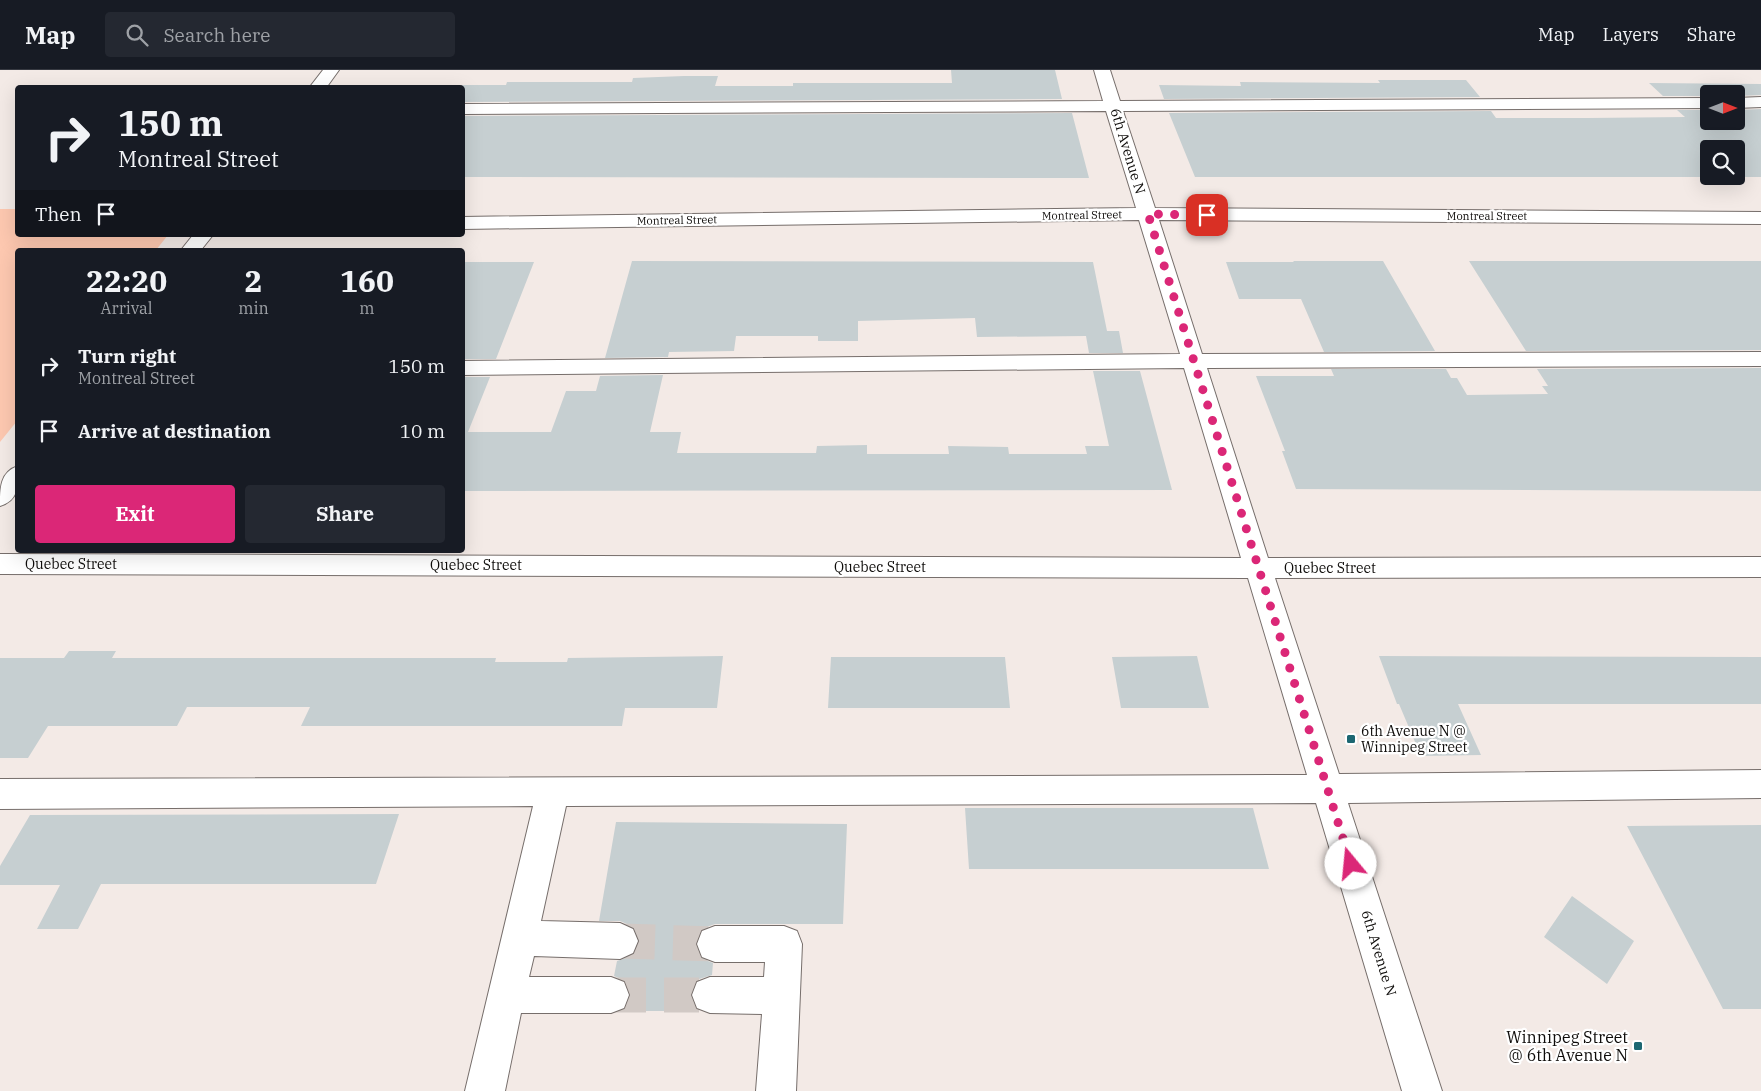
<!DOCTYPE html>
<style>
:root{--surface:#171b24;--page:#242831;--text:#f1f3f6;--muted:#9ea1a6;--line:#363941;--accent:#db2777}
body{margin:0;font-family:"IBM Plex Serif",serif;background:var(--page);color:var(--text);height:100vh;display:flex;flex-direction:column;font-size:19px;white-space:nowrap}
*{box-sizing:border-box;margin:0}
p{font-size:16px;color:var(--muted)}
.icon{flex:none;width:28px;height:28px;fill:none;stroke:currentColor;stroke-width:2;stroke-linecap:round;stroke-linejoin:round}
.map{position:relative;flex:1;overflow:hidden}
.panel{position:absolute;left:15px;top:178px;width:450px;height:305px;display:flex;flex-direction:column;background:var(--surface);border-radius:5px;box-shadow:0 5px 20px #0002}
.panel>*{flex:none}
.banner{position:absolute;left:15px;top:15px;width:450px;height:152px;border-radius:5px;box-shadow:0 5px 20px #0002;background:#171b24;color:var(--text);overflow:hidden}
.needle{width:32px;rotate:90deg}
.controls{position:absolute;left:1700px;top:15px;display:grid;gap:10px}
.controls a{display:grid;place-items:center;width:45px;height:45px;border-radius:5px;background:var(--surface);box-shadow:0 5px 20px #0002;font-size:25px}
.pin{position:absolute;display:grid;place-items:center;width:42px;height:42px;color:#fff;margin:-21px;border-radius:10px;box-shadow:0 2px 8px #0006}
.me{position:absolute;width:55px;margin:-28px;rotate:343deg;stroke-linejoin:round;filter:drop-shadow(0 0 4px #0008)}
.turn{display:flex;align-items:center;gap:18px;height:105px;padding:0 20px;font-size:22px}
.turn .icon{width:65px;height:65px;stroke-width:2.5}
.turn b{display:block;font-size:35px;line-height:42px}
.then{display:flex;align-items:center;height:48px;padding:0 20px;background:#0003;gap:10px;font-size:19px}
.eta{display:flex;justify-content:space-evenly;align-items:center;height:85px;text-align:center}
.eta b{font-size:30px;font-weight:800;line-height:35px}
.primary-button{display:flex;gap:10px;margin-top:auto;padding:10px 20px}
.primary-button a{flex:1;height:58px;border-radius:5px;background:var(--accent);color:#fff;font-size:20px;font-weight:800;line-height:58px;text-align:center}
.primary-button a+a{background:var(--page);color:var(--text)}
ul{padding:0;list-style:none}
li{display:flex;align-items:center;gap:15px;height:65px;padding:0 20px}
li div{flex:1}
li b{display:block;font-size:19px}
li em{font-style:normal}
header{display:flex;align-items:center;gap:30px;box-sizing:border-box;height:70px;padding:0 25px;background:var(--surface);border-bottom:1px solid var(--line)}
header strong{font-size:24px}
nav{display:flex;gap:28px;margin-inline-start:auto;font-size:18px}
.search{width:350px;height:45px;background:var(--page);display:flex;align-items:center;gap:12px;box-sizing:border-box;padding:0 18px;border-radius:5px;color:var(--muted);font-size:19px}
.map>svg:first-child{display:block}
.green{fill:#fdc8b0}
.building{fill:#c6cfd1;fill-rule:evenodd}
.lines{fill:none;stroke-linecap:round;stroke-linejoin:round}
.minor-tunnel{stroke:#d1c9c5;stroke-width:35;stroke-dasharray:35 18;stroke-linecap:butt}
.minor-casing{stroke:#766e6b;stroke-width:2}
.minor{fill:#fff;fill-rule:evenodd}
.route{stroke:#db2777;stroke-width:9;stroke-dasharray:0 16.2}
.poi-dot{fill:#1c6772;stroke:#fff;stroke-width:2}
.labels{text-anchor:middle;dominant-baseline:central;stroke-width:4.5;stroke-linejoin:round;paint-order:stroke}
.far-street-label{font-size:11px;fill:#0e0c0a;stroke:#fff}
.street-label{font-size:14px;fill:#0e0c0a;stroke:#fff}
.poi-label{font-size:14px;fill:#0e0c0a;stroke:#fff;text-anchor:start}
.near-poi-label{font-size:16px;fill:#0e0c0a;stroke:#fff;text-anchor:end}
</style>
<header>
<strong>Map</strong>
<div class="search"><svg class="icon" aria-label="search" viewBox="0 0 24 24"><circle cx="10" cy="10" r="6"/><path d="M15 15l6 6"/></svg>Search here</div>
<nav><a>Map</a><a>Layers</a><a>Share</a></nav>
</header>
<div class="map">
<svg width="1761" height="1021" viewBox="0 0 1761 1021">
<rect width="100%" height="100%" fill="#f3eae6"/>
<path class="green" d="M0,139H17L18,165H168L156,180H18L17,351L0,372Z"/>
<path class="building" d="M951,0H1055L1062,29L462,32V15H506L507,12H632L633,8L684,6H718L715,16H793V13H952Z
M1378,10H1466L1480,27L1164,29L1159,15L1241,16L1240,12L1380,13Z
M1649,13L1761,14V25L1736,26V24H1709V26H1663Z
M1761,39V107H1195L1169,43L1491,41L1496,48H1588L1685,47L1677,40H1709V51H1736V40ZM1709,79H1736V106H1709Z
M1072,43L1089,108L462,107V46Z
M632,191L1093,192L1107,261H1119L1123,283H1089L1086,266L977,267L975,248L858,251V271H818V266H736L734,281L669,282L668,287L605,288Z
M1293,191H1383L1435,281L1324,282L1301,229H1239L1226,192H1294Z
M1469,191H1761V280L1526,281Z
M462,192H534L496,289H462Z
M1761,298V421L1296,419L1282,381H1285L1256,306H1334L1331,299H1446L1451,308H1457L1467,325L1548,324L1542,316H1548L1537,299Z
M1093,301H1140L1172,420L462,421V307H490L468,362H551L566,321H596L600,306L663,305L650,362H681L677,383H816L817,376L867,375V384H949L948,376L1008,377L1009,384H1087L1085,376H1109Z
M69,581H116L112,588H496L495,592H567L568,588L723,586L717,638H625L622,656H301L310,637H187L177,656H48L28,688H0V588H64Z
M1197,586L1209,638H1121L1112,587Z
M1379,586L1761,587V634H1458L1481,685L1421,686L1399,634H1397Z
M831,587H1005L1010,638H828Z
M965,738H1253L1269,799H969Z
M399,744L376,814H101L78,859H37L60,815H0V796L30,745Z
M616,752L847,754L843,854H715L701,859L695,875L700,888L713,893L712,905L696,910L690,924L695,939L700,941H622L626,939L631,924L626,911L614,906L617,891L634,885L640,870L634,857L620,851H599Z
M1761,755V939H1723L1627,756Z
M1572,826L1634,871L1607,914L1544,867Z"/>
<g class="lines">
<path class="minor-tunnel" d="M620,871L715,874
M611,925H710"/>
<defs>
<path id="minor" d="M323,0H339L326,18H309Z
M1094,0H1110L1120,31L1709,28V38L1123,41L1155,138L1761,142V154L1159,150L1202,284L1761,282V296L1207,298L1268,488L1761,487V507L1275,508L1339,704L1761,700V728L1348,733L1442,1021H1402L1316,733L566,736L541,851L620,853L633,859L638,871L633,883L620,889L534,886L529,907H611L624,912L629,925L624,938L611,943H521L505,1021H465L533,736L0,739V709L1307,705L1248,508L0,504V484L1241,488L1184,298L462,305V291L1180,284L1139,150L462,159V147L1136,138L1106,41L462,44V34L1103,31Z
M1761,27V37L1736,38V28Z
M193,165H213L201,180H181Z
M18,396C18,414 20,430 0,436C0,418 0,402 18,396Z
M715,856H784L797,861L802,874L796,1021H756L762,944L710,943L697,938L692,925L697,912L710,907H764L765,892H715L702,887L697,874L702,861Z"/>
</defs>
<use href="#minor" class="minor-casing"/>
<use href="#minor" class="minor"/>
</g>
<g class="lines">
<path class="route" d="M1207,145L1148,144L1351,794"/>
</g>
<g class="poi-dot">
<rect x="1346" y="664" width="10" height="10" rx="2.5"/>
<rect x="1633" y="971" width="10" height="10" rx="2.5"/>
</g>
<g class="labels">
<g class="far-street-label">
<text transform="translate(1082 145) rotate(-1)">Montreal Street</text>
<text x="1487" y="146">Montreal Street</text>
<text transform="translate(677 150) rotate(-1)">Montreal Street</text>
</g>
<g class="street-label">
<text transform="translate(1128 81) rotate(73)">6th Avenue N</text>
<text x="71" y="494">Quebec Street</text>
<text x="476" y="495">Quebec Street</text>
<text x="880" y="497">Quebec Street</text>
<text x="1330" y="498">Quebec Street</text>
<text transform="translate(1379 883) rotate(73)">6th Avenue N</text>
</g>
<g class="poi-label">
<text x="1361" y="661">6th Avenue N @<tspan x="1361" dy="16">Winnipeg Street</tspan></text>
</g>
<g class="near-poi-label">
<text x="1628" y="967">Winnipeg Street<tspan x="1628" dy="18">@ 6th Avenue N</tspan></text>
</g>
</g>
</svg>
<div class="controls">
<a><svg class="needle" viewBox="-14 -14 28 28"><path d="M0-13l5 13h-10z" fill="#e53935"/><path d="M0 13l5-13h-10z" fill="#9ea1a6"/></svg></a>
<a><svg class="icon" aria-label="search" viewBox="0 0 24 24"><circle cx="10" cy="10" r="6"/><path d="M15 15l6 6"/></svg></a>
</div>
<div class="pin" style="left:1207px;top:145px;background:#d93025"><svg class="icon" aria-label="arrive" viewBox="0 0 24 24"><path d="M6 21V4h12l-3 4 3 4H6"/></svg></div>
<svg class="me" style="left:1351px;top:794px" viewBox="-20 -20 40 40"><circle r="19" fill="#fff"/><path d="M0-13L10 11 0 6-10 11z" fill="#db2777"/></svg>
<div class="banner">
<div class="turn"><svg class="icon" aria-label="right" viewBox="0 0 24 24"><path d="M7 20v-9h11M14 6l5 5-5 5"/></svg><div><b>150 m</b>Montreal Street</div></div>
<div class="then">Then<svg class="icon" aria-label="arrive" viewBox="0 0 24 24"><path d="M6 21V4h12l-3 4 3 4H6"/></svg></div>
</div>
<section class="panel">
<div class="eta">
<div><b>22:20</b><p>Arrival</p></div>
<div><b>2</b><p>min</p></div>
<div><b>160</b><p>m</p></div>
</div>
<ul>
<li><svg class="icon" aria-label="right" viewBox="0 0 24 24"><path d="M7 20v-9h11M14 6l5 5-5 5"/></svg><div><b>Turn right</b><p>Montreal Street</p></div><em>150 m</em></li>
<li><svg class="icon" aria-label="arrive" viewBox="0 0 24 24"><path d="M6 21V4h12l-3 4 3 4H6"/></svg><div><b>Arrive at destination</b></div><em>10 m</em></li>
</ul>
<div class="primary-button"><a>Exit</a><a>Share</a></div>
</section>
</div>
